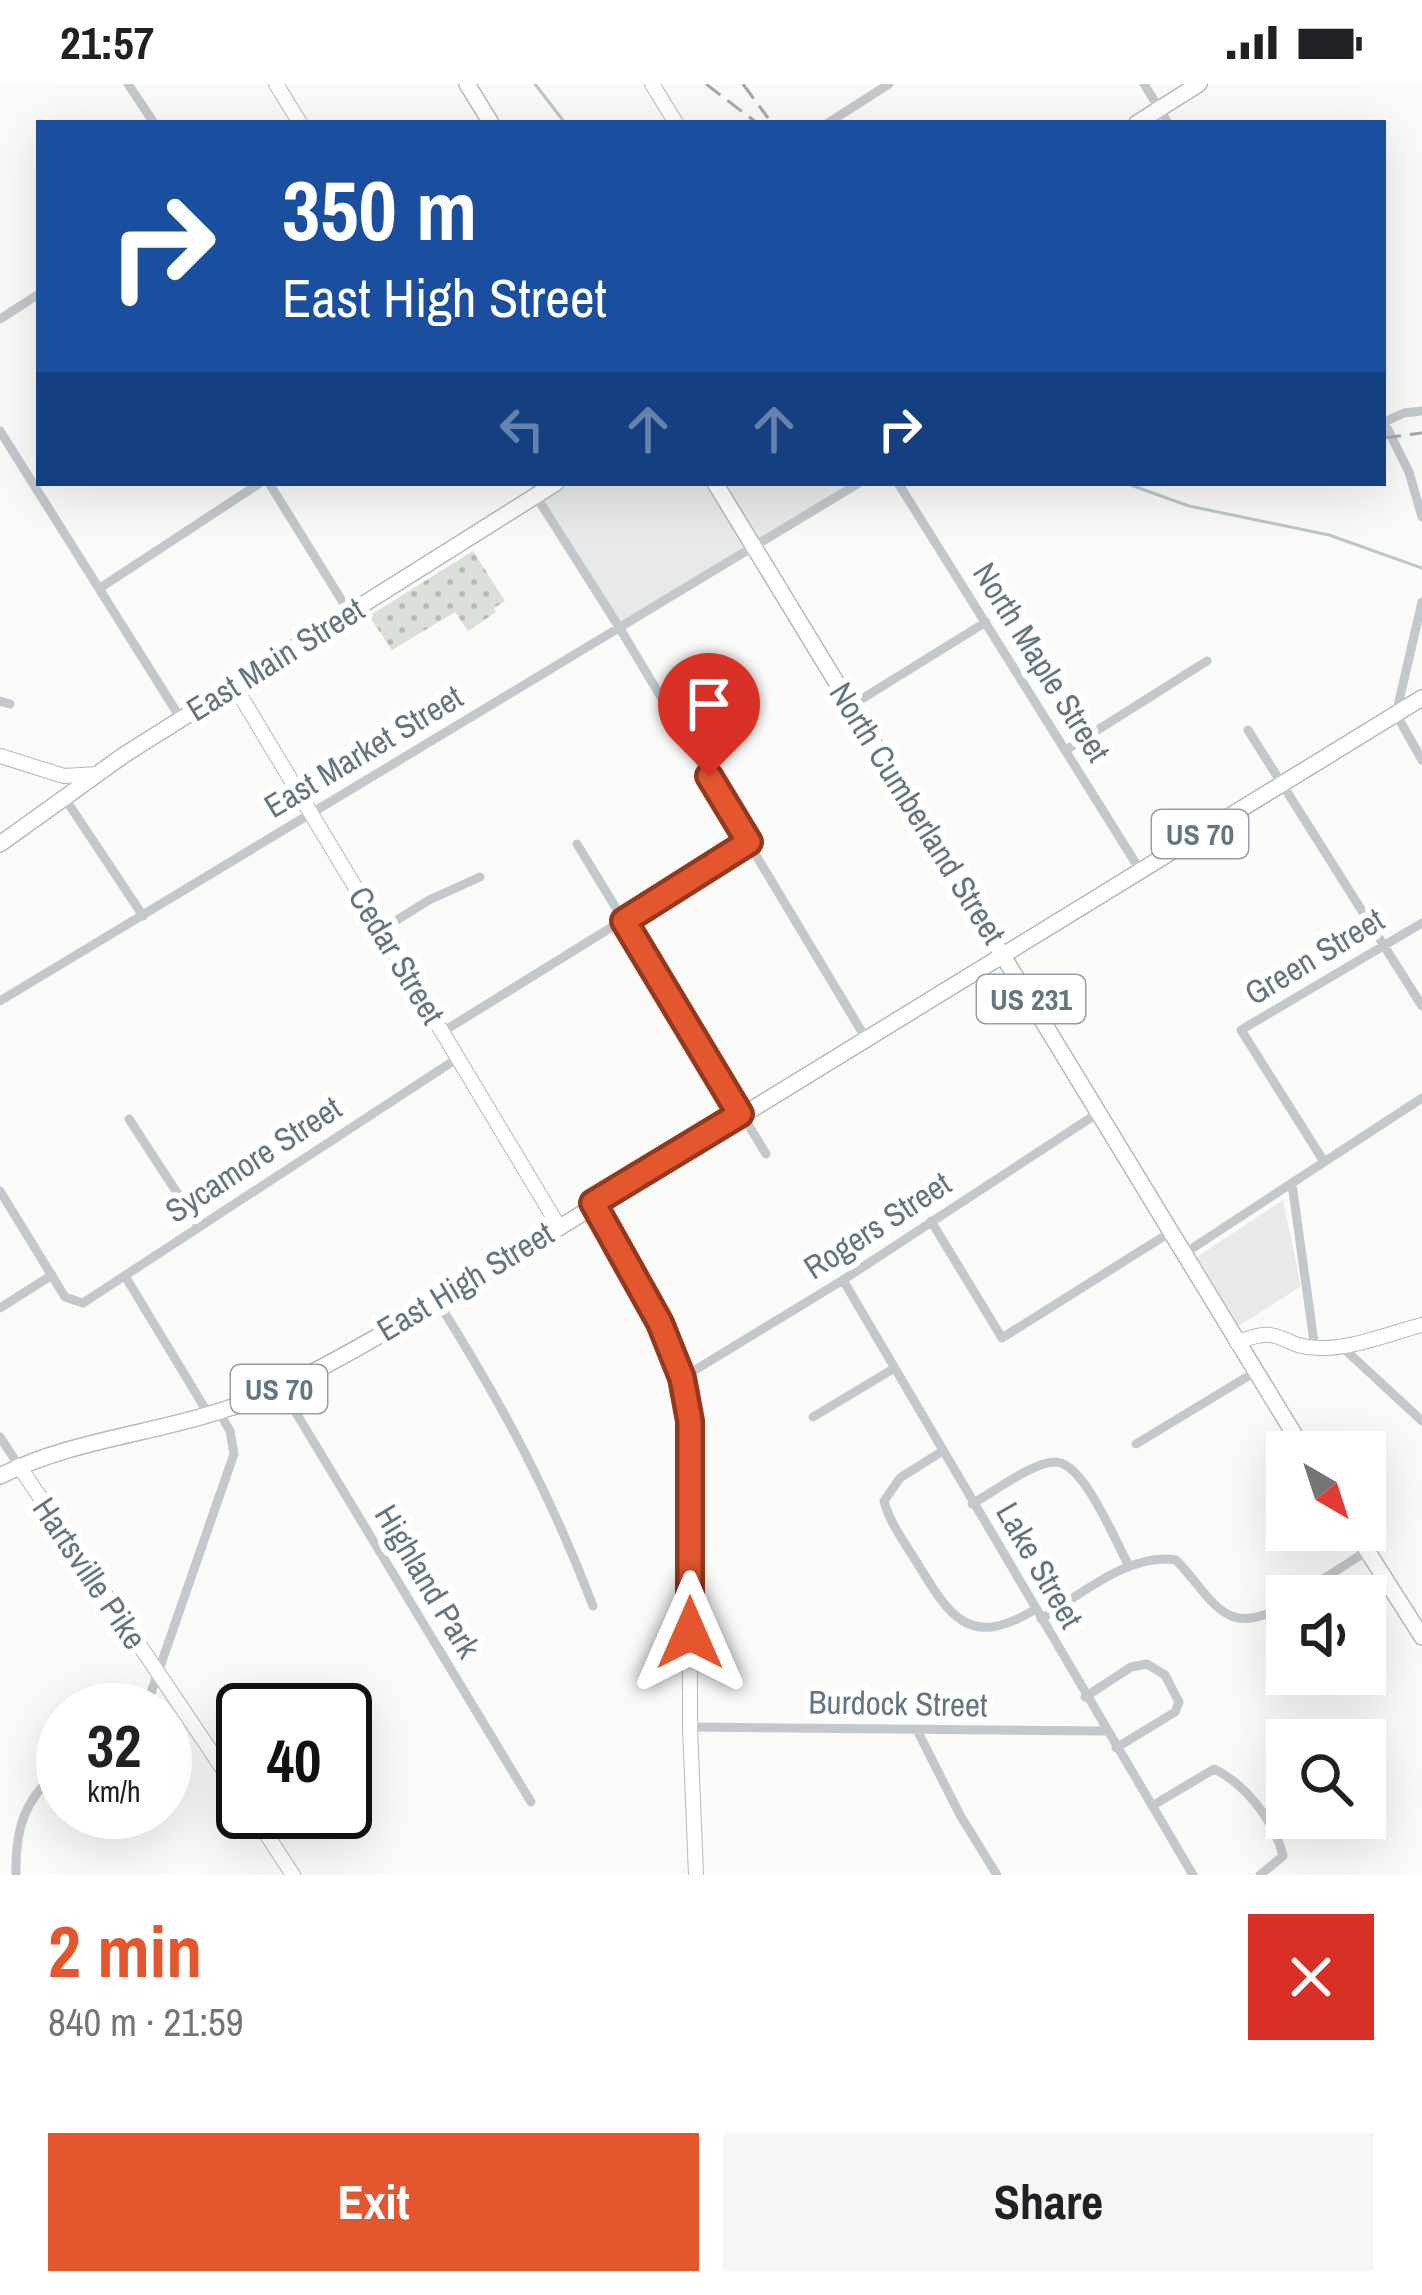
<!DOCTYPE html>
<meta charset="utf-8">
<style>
:root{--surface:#fff;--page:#f6f6f6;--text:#202124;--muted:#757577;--accent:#e4572e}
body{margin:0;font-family:"Archivo Narrow",sans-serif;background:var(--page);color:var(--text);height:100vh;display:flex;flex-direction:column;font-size:45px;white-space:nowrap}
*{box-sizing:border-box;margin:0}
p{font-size:39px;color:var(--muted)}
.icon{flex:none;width:66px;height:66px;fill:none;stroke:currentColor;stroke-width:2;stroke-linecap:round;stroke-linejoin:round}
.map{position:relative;height:1791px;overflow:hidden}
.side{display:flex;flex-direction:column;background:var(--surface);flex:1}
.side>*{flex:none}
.top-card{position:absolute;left:36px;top:36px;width:1350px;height:366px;border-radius:0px;box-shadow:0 12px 48px #0002;background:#1a4fa0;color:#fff;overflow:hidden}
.needle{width:78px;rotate:141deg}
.buttons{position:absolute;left:1266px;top:1347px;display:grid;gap:24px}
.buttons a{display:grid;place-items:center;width:120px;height:120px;border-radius:0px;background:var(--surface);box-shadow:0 12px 48px #0002;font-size:60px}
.speed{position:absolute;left:36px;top:1599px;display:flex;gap:24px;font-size:60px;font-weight:700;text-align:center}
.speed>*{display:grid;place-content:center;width:156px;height:156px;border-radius:50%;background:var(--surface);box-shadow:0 12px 48px #0002;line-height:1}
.speed small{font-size:30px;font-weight:400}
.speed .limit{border:6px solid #111;border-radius:18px;background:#fff;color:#111}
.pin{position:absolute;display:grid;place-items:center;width:102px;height:102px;color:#fff;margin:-123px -51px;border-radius:50% 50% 50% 0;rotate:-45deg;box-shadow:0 0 12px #0007}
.pin .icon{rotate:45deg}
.me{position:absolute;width:132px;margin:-66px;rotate:0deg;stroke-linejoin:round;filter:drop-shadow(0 0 9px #0008)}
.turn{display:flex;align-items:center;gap:42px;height:252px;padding:0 48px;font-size:54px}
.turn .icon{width:156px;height:156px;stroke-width:2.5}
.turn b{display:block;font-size:84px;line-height:102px}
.lanes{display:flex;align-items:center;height:114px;padding:0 48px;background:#0003;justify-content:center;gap:60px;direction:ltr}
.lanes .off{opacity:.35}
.round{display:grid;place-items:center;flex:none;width:126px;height:126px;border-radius:0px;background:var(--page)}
.headline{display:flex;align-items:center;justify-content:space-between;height:204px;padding:0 48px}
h1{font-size:72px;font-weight:700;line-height:90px;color:var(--accent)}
.primary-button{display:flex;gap:24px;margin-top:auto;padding:24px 48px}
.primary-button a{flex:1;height:138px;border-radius:0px;background:var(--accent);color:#fff;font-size:48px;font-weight:700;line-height:138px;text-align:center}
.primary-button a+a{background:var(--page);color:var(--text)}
.status{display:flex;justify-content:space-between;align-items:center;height:84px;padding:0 60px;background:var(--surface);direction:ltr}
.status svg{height:33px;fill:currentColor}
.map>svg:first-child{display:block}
.built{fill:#e8e9e9}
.grass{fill:url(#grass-dots)}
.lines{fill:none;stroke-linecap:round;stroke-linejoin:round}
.stream{stroke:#bbc7cb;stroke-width:3}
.secondary-casing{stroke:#b3babf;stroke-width:16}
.primary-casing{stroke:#b5babe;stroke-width:18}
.street{stroke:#c3c8cc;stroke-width:9}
.secondary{stroke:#fff;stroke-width:14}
.primary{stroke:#fff;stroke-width:15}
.rail{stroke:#a2aab0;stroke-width:3;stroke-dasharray:18 9;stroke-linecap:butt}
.route-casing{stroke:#94391e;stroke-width:30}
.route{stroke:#e4572e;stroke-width:21}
.labels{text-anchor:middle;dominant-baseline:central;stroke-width:12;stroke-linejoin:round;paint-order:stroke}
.shield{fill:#fff;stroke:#939fa8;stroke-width:3}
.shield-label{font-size:30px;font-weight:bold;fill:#657683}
.street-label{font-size:33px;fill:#657683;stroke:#fff}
</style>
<div class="status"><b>21:57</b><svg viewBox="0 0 49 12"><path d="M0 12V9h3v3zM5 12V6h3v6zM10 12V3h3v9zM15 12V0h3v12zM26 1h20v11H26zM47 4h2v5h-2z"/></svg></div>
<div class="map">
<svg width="1422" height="1791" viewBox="0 0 1422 1791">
<defs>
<pattern id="grass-dots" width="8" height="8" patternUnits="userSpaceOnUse" patternTransform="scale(3)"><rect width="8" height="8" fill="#dadfd7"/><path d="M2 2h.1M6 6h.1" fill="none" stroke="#b4b9b4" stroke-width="1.8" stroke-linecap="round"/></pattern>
</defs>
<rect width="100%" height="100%" fill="#fafaf8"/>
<path class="built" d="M528,399H859L619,543Z
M1283,1116L1301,1202L1239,1242L1197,1173Z"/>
<path class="grass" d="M473,467L505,517L494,524L496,528L468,547L455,528L392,566L369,532Z"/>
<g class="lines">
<path class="stream" d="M535,0L565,39
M979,399H1042
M1125,399L1189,422L1329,451L1422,484"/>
<defs>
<path id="secondary" d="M276,0L300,39
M652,0L676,39
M234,601L558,1141
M0,672L64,692L98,690
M593,1119C633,1189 676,1257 690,1337V1643L696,1791
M1237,1259C1284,1238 1279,1264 1319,1264C1353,1265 1390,1249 1422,1241
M19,1382L243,1715
M252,1728L293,1791"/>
<path id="primary" d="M467,0L491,39
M1137,39L1199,0
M715,399L1305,1368
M0,760L124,671L556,399
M0,1392C67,1358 143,1351 214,1329C294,1305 366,1258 438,1218L1422,614
M1354,1446L1422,1553"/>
</defs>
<use href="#secondary" class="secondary-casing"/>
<use href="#primary" class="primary-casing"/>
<path class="street" d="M128,0L154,39
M1144,0L1168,39
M828,39L889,0
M0,235L39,210
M1383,336L1409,388L1422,433
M1384,338L1404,329L1422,327
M0,347L181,635
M269,399L349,528
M898,399L1140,786
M536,412L619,543L865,953
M100,504L260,399
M1422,518L1396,630L1422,676
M0,617L10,620
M852,621L986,538
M1248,646L1422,922
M1066,666L1207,577
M66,716L143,832
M577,760L766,1070
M381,846L429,816L480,793
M0,917L859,399
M444,947L749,758
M129,1035L198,1141
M1323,1076L1241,946L1422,839
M1292,1100L1315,1265
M0,1107L65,1213L83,1219L458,974
M931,1137L1002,1254L1169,1149
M1182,1171L1422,1014
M125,1192L209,1331
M843,1196L1193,1791
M438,1218C502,1320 550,1409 593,1522
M0,1224L52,1191
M1341,1262L1422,1337
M682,1294L843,1196L1098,1029
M281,1304L531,1718
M813,1333L893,1285
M0,1353L19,1382
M1136,1360L1255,1288
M941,1368L900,1394L884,1417C890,1439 904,1458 916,1477C949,1531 968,1566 1034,1526
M972,1420C992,1409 1034,1377 1056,1378C1084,1379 1115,1457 1129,1482
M1297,1512L1367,1467
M1041,1535C1079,1512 1129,1468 1176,1476C1213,1514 1225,1559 1287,1519
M1085,1613L1131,1583L1147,1580L1165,1591L1179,1618L1175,1628L1116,1664
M145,1626L234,1370L230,1347L219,1328
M690,1643L1106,1647
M918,1648L960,1731L997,1791
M1152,1722L1214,1685C1244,1699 1275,1737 1283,1772L1260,1791
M16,1791C15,1745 24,1713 63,1684"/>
<use href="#secondary" class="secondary"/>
<use href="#primary" class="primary"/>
<path class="rail" d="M706,0L757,39
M743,0L768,34
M1383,354L1422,349"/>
</g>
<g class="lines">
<defs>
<path id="route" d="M690,1549V1337L682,1294L660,1239L593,1119L740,1030L624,837L749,758L709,692"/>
</defs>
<use href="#route" class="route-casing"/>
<use href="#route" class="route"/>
</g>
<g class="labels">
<g class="shield">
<rect x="1152" y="726" width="96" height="48" rx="9"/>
<rect x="977" y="891" width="108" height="48" rx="9"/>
<rect x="231" y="1281" width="96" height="48" rx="9"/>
</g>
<g class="shield-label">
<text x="1200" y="750">US 70</text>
<text x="1031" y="915">US 231</text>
<text x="279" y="1305">US 70</text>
</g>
<g class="street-label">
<text transform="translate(275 575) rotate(-32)">East Main Street</text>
<text transform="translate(1042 578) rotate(58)">North Maple Street</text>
<text transform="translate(363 667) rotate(-31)">East Market Street</text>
<text transform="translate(918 729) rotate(58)">North Cumberland Street</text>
<text transform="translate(397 871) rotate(59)">Cedar Street</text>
<text transform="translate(1314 872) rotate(-31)">Green Street</text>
<text transform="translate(253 1075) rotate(-33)">Sycamore Street</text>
<text transform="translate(877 1141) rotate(-33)">Rogers Street</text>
<text transform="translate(465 1197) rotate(-31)">East High Street</text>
<text transform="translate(1040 1481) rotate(60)">Lake Street</text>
<text transform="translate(90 1489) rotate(56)">Hartsville Pike</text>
<text transform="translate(428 1497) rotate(59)">Highland Park</text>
<text transform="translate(898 1619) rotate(1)">Burdock Street</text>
</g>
</g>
</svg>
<div class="buttons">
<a><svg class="needle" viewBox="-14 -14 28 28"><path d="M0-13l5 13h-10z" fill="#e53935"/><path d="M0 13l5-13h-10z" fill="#757577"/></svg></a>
<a><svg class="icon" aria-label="sound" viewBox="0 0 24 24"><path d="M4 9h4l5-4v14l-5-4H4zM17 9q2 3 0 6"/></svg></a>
<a><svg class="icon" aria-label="search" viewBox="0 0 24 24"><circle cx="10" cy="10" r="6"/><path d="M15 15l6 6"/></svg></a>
</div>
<div class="speed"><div>32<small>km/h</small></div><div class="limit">40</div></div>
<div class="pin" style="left:709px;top:692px;background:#d93025"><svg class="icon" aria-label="arrive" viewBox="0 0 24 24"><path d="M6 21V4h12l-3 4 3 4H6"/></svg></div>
<svg class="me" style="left:690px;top:1549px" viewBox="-20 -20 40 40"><path d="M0-17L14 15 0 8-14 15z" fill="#e4572e" stroke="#fff" stroke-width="4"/></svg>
<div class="top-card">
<div class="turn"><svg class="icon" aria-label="right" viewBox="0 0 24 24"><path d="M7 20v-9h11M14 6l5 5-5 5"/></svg><div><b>350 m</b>East High Street</div></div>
<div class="lanes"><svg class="icon off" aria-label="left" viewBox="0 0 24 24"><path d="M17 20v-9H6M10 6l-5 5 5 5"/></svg><svg class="icon off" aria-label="ahead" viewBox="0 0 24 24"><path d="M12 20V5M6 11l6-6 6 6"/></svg><svg class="icon off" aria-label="ahead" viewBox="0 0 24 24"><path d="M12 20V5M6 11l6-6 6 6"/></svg><svg class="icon" aria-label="right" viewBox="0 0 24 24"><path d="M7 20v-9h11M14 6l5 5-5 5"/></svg></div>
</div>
</div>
<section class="side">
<div class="headline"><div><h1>2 min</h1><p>840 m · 21:59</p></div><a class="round" style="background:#d93025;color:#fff"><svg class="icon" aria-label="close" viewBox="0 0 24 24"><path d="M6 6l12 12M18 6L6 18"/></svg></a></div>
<div class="primary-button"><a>Exit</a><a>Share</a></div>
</section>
